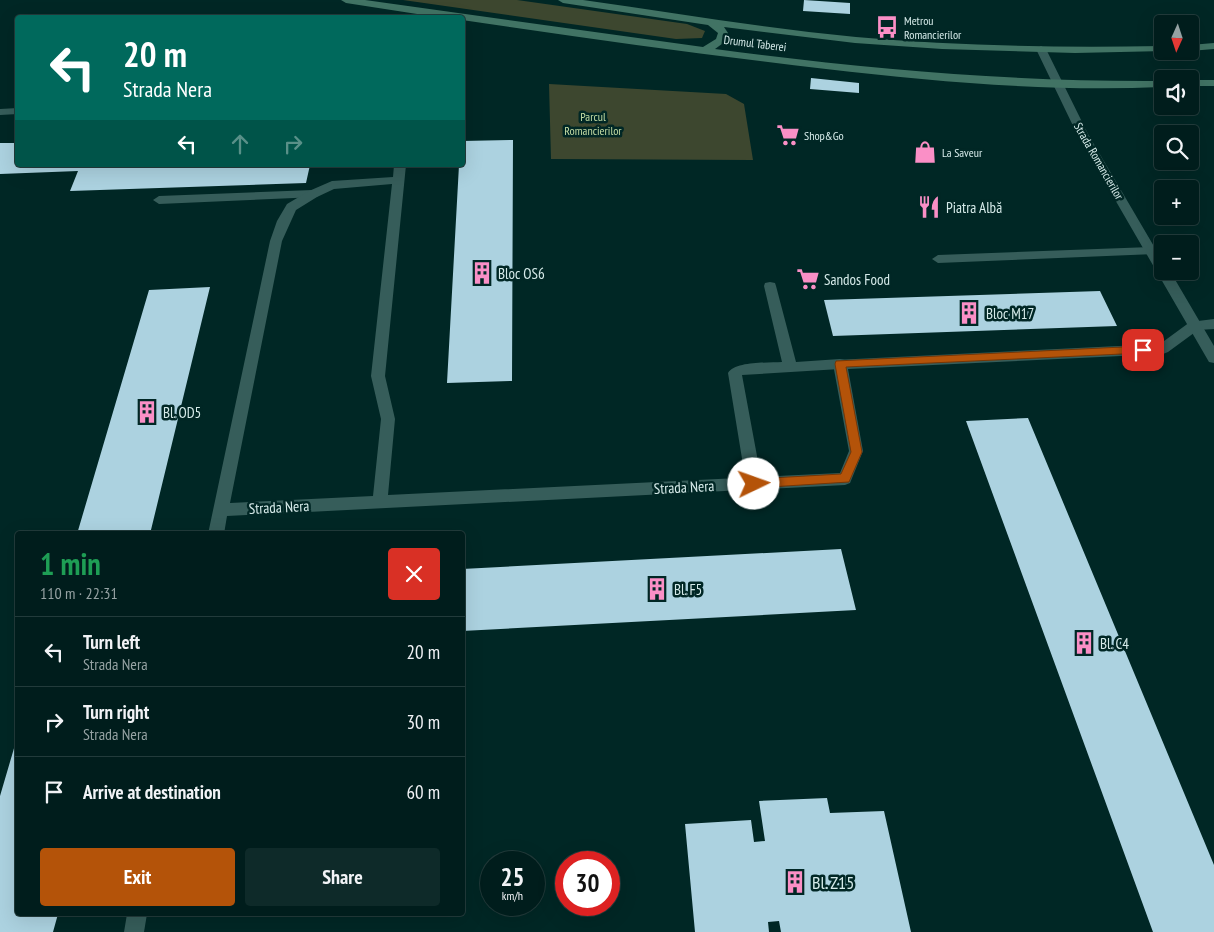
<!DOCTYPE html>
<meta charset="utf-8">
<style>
:root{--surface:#001d1c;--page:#0e2a29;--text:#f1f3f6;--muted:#95a2a3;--line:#223b3b;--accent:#b45309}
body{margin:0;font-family:"PT Sans Narrow",sans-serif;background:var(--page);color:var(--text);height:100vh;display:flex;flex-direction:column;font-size:19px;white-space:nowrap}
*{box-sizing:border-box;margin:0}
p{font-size:16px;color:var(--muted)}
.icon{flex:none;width:28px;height:28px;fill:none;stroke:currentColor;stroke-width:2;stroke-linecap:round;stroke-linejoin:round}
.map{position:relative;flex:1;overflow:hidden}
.panel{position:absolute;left:15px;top:531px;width:450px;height:385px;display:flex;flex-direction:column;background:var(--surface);border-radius:5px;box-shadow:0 5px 20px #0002,0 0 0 1px var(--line)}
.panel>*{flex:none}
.top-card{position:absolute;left:15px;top:15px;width:450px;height:152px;border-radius:5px;box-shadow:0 5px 20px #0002,0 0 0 1px var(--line);background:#00695c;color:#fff;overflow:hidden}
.needle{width:32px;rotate:183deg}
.fabs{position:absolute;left:1154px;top:15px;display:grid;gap:10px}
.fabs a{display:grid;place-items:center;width:45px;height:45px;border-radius:5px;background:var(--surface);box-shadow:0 5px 20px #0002,0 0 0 1px var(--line);font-size:25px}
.speed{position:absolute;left:480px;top:851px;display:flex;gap:10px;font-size:25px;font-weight:700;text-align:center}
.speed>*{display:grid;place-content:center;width:65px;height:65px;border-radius:50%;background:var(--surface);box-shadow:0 5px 20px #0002,0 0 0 1px var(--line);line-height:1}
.speed small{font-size:12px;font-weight:400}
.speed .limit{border:8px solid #d22;background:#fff;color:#111}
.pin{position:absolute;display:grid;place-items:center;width:42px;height:42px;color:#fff;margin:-21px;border-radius:10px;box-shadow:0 2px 8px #0006}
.me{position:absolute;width:55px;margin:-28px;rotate:87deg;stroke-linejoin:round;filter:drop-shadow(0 0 4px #0008)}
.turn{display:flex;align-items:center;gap:18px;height:105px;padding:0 25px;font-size:22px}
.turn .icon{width:65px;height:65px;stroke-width:2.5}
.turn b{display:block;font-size:35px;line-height:42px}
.lanes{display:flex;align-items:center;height:48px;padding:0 25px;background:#0003;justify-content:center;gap:25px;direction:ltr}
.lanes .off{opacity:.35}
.round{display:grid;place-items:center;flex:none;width:52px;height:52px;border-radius:5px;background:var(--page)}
.summary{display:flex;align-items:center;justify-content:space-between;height:85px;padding:0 25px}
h1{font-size:30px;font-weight:700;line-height:38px;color:#1e9e55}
.action{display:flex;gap:10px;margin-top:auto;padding:10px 25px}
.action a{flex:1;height:58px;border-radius:5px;background:var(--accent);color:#fff;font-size:20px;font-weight:700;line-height:58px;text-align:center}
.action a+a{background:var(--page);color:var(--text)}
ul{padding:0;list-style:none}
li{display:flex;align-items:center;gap:15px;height:70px;padding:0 25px;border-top:1px solid var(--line)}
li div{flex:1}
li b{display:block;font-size:19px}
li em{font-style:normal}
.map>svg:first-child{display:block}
.green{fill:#3d472f}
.building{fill:#acd2e0}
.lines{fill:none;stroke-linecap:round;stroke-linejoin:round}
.service{fill:#365d5a;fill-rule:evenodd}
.minor{fill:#365d5a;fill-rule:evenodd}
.tertiary{fill:#365d5a;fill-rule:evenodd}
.secondary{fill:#417364;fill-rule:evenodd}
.route{fill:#b45309;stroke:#753606}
.labels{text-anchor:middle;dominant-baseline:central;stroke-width:5;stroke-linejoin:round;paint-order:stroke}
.far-poi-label{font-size:12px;fill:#d6ebea;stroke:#002725;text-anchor:start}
.far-street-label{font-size:12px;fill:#d6ebea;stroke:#002725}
.far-park-label{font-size:12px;fill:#c4dca4;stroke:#002725}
.poi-label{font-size:15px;fill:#d6ebea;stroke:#002725;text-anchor:start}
.street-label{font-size:15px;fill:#d6ebea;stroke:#002725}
.near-poi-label{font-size:18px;fill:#d6ebea;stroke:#002725;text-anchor:start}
</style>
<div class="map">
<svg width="1214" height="932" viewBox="0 0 1214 932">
<rect width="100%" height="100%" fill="#002725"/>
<path class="green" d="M403,0H517L687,24L705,31L702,38L676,39Z
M549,84L726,94L744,104L753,160L551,159Z"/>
<path class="building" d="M804,0L850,3V14L803,11Z
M811,78L859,83V93L810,89Z
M513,140L512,381L447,383L459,165H462V141Z
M0,143H18V165H310L306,183L70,191L78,171L0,174Z
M210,287L150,534H77L149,290Z
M1100,291L1117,326L833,336L824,300Z
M1028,418L1214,865V932H1153L966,421Z
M841,549L856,610L462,631V569Z
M17,738L18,914H58L53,932H0V796Z
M827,798L830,813L884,811L911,932H781L779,921L768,922L769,932H695L685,824L751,820L754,842L765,841L759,801Z"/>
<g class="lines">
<path class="service" d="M18,108V114L0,115V109Z
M313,190L319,194L317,197L159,204L153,200L159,196Z
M1151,247L1157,251L1155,254L938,263L932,259L938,255Z
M770,282L775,283L776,286L796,362L840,359L845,360L847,364L845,368L840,369L742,375L762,483L759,487L754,489L749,487L746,483L728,373C735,361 769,363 782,362L764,286L765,283Z"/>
<path class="minor" d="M394,165H406L385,376L395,419L388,495L840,473L849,451L833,364L835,360L1160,344L1190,322L1214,319V329L1198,330L1168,352L1163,354L848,369L863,451L850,483L845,485L227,516L224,534H208L270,241L277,221L287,204L309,191L332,181L393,177ZM392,184L371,376L381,419L373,496L230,503L282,241L296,210L317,197L334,189Z
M127,914H147L144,932H124Z"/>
<path class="tertiary" d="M1041,46L1046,49L1088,134L1162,260V271H1170L1214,346V363L1209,362L1077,134L1036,49Z"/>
<path class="secondary" d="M341,0H365L703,47L716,39L718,33L708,25L563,3L558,0H583C674,13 764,28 856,37C958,46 1060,48 1162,46V51H1165L1075,53L942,49L855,43L724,27L728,33L726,41L715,49C864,69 1012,82 1162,81V87C1051,92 937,82 826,69C705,55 584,38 462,20V18H443L346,3Z
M1214,43V49L1190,51V45Z
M1190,80H1214V86H1190Z"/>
</g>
<path class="route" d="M1143,346L1148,350L1143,353L846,367L862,452L849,482L754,488L748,484L754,479L841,474L851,452L835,364L836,361Z"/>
<defs>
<symbol id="bus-bare" viewBox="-9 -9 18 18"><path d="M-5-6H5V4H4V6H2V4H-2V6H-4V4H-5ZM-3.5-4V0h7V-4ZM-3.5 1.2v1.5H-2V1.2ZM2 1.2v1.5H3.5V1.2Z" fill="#fa8fc6" stroke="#002725" stroke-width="2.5" paint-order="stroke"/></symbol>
<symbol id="supermarket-bare" viewBox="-9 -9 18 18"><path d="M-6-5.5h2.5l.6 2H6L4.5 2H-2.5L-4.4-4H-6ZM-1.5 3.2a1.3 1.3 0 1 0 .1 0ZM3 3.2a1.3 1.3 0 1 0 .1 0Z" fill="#fa8fc6" stroke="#002725" stroke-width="2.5" paint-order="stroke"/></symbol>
<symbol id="shop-bare" viewBox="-9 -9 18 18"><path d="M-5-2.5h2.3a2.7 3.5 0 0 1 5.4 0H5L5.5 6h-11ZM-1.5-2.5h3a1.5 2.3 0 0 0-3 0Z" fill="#fa8fc6" stroke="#002725" stroke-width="2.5" paint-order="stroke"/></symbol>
<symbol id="restaurant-bare" viewBox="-9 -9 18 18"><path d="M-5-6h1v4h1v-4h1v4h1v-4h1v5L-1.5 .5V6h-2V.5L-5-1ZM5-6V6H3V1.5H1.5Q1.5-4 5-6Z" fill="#fa8fc6" stroke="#002725" stroke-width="2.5" paint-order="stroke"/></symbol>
<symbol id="building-bare" viewBox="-9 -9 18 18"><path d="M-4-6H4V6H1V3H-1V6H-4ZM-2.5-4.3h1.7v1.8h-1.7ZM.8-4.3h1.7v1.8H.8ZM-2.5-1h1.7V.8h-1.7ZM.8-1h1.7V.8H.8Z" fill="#fa8fc6" stroke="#002725" stroke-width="2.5" paint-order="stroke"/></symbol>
</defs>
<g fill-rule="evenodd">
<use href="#bus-bare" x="871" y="11" width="32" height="32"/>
<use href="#supermarket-bare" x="772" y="119" width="32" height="32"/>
<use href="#shop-bare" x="909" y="136" width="32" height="32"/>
<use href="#restaurant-bare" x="913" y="191" width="32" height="32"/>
<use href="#building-bare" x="466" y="257" width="32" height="32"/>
<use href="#supermarket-bare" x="792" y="263" width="32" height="32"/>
<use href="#building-bare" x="953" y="297" width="32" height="32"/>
<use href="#building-bare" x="131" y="396" width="32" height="32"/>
<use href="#building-bare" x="641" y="573" width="32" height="32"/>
<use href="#building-bare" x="1068" y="627" width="32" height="32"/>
<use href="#building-bare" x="779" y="866" width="32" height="32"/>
</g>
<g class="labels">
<g class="far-poi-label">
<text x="904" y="20">Metrou<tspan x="904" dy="14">Romancierilor</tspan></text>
<text x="804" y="135">Shop&amp;Go</text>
<text x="942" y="152">La Saveur</text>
</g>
<g class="far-street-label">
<text transform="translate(755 43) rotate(7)">Drumul Taberei</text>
<text transform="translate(1099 161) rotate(60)">Strada Romancierilor</text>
</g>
<g class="far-park-label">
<text x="593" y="116">Parcul<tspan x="593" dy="14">Romancierilor</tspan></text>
</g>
<g class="poi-label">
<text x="946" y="207">Piatra Albă</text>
<text x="498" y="273">Bloc OS6</text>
<text x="824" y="279">Sandos Food</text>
<text x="986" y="313">Bloc M17</text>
<text x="163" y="412">Bl. OD5</text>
<text x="674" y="589">Bl. F5</text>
<text x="1100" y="643">Bl. C4</text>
</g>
<g class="street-label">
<text transform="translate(684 487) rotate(-3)">Strada Nera</text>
<text transform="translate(279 507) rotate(-3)">Strada Nera</text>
</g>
<g class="near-poi-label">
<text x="812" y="882">Bl. Z15</text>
</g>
</g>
</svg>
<div class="fabs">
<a><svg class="needle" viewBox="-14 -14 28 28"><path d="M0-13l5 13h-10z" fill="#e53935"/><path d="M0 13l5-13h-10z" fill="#95a2a3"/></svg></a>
<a><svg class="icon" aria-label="sound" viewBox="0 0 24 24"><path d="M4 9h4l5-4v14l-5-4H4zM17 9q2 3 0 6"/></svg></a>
<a><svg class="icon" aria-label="search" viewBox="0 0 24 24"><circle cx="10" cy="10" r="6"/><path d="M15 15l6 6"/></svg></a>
<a>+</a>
<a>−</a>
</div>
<div class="speed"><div>25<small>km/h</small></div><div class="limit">30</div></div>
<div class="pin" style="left:1143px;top:350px;background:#d93025"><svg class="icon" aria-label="arrive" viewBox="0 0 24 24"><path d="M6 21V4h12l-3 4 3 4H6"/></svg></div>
<svg class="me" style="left:754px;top:484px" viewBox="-20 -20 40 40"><circle r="19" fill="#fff"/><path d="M0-13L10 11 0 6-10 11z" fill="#b45309"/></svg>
<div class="top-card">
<div class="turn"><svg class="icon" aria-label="left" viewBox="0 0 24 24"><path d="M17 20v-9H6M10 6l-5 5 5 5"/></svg><div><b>20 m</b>Strada Nera</div></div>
<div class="lanes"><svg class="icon" aria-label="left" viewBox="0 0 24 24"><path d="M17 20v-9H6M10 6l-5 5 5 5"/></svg><svg class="icon off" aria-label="ahead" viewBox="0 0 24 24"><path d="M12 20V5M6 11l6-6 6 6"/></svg><svg class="icon off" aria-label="right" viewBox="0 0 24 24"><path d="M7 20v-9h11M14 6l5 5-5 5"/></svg></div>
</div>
<section class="panel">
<div class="summary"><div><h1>1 min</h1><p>110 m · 22:31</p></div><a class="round" style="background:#d93025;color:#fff"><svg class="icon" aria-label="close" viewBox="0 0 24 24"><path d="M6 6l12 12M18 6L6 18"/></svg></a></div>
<ul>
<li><svg class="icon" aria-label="left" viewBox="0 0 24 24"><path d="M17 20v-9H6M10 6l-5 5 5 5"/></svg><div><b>Turn left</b><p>Strada Nera</p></div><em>20 m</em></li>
<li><svg class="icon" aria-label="right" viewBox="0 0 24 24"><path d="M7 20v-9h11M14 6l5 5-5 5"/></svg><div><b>Turn right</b><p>Strada Nera</p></div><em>30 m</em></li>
<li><svg class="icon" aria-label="arrive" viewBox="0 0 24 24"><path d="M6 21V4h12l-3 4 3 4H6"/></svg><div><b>Arrive at destination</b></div><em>60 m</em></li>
</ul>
<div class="action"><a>Exit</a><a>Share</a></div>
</section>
</div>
